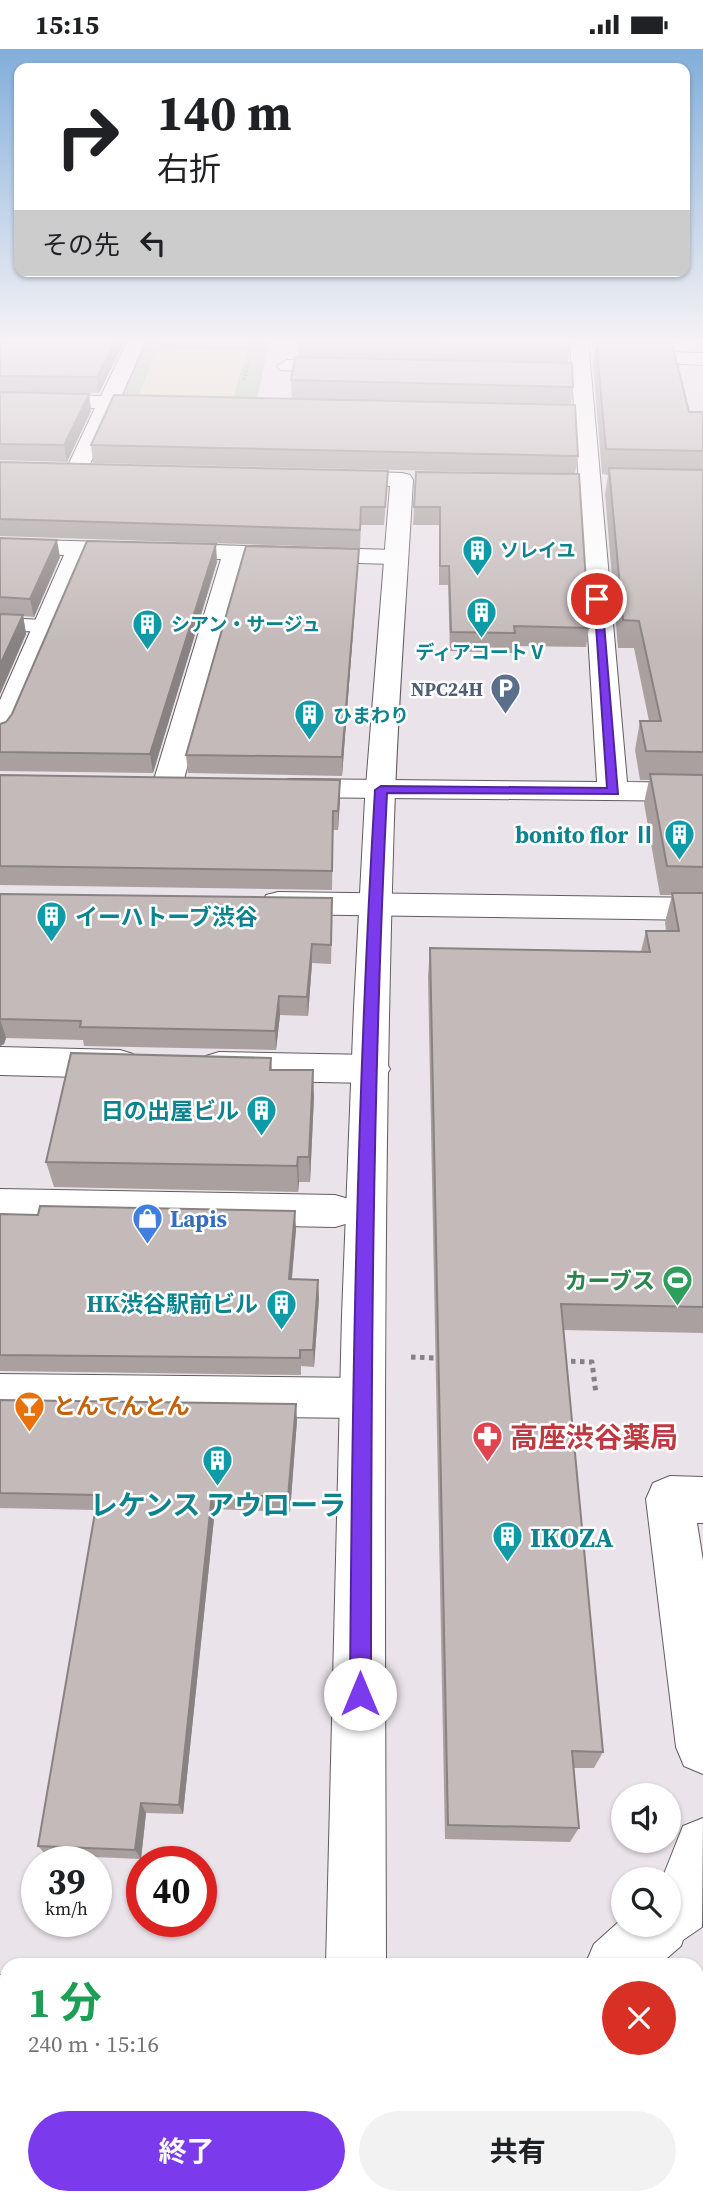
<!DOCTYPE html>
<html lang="ja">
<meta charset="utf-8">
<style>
:root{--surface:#fff;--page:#f2f2f2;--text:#202124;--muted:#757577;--accent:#7c3aed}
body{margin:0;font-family:"Source Serif 4","Noto Sans JP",serif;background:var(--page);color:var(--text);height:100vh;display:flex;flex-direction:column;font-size:26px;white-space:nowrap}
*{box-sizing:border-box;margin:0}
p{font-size:23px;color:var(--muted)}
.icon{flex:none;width:38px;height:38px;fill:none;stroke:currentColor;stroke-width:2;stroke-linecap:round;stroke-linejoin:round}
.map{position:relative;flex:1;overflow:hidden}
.details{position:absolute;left:0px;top:1909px;width:704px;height:247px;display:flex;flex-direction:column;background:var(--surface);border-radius:21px 21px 0 0;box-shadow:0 2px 5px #0004}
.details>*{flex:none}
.top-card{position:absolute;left:14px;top:14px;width:676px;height:214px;border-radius:14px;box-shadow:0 2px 5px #0004;background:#fff;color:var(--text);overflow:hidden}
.fabs{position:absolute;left:611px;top:1734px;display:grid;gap:14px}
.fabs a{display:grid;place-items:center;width:70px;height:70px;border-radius:50%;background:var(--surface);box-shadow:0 2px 5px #0004;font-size:35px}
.speed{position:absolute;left:21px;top:1797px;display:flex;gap:14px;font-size:35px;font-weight:700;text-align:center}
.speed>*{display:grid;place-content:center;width:91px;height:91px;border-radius:50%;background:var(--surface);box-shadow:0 2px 5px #0004;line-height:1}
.speed small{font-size:18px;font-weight:400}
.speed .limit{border:10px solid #d22;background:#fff;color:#111}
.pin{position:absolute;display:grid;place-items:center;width:60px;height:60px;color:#fff;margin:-30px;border:4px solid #fff;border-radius:50%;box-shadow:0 2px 7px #0007}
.me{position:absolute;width:77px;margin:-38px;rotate:0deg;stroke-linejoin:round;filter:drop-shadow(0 0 5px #0008)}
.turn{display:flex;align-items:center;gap:24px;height:147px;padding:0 28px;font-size:32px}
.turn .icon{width:91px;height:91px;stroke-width:2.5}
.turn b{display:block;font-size:49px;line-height:60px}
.then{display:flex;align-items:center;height:66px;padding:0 28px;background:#0003;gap:14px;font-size:26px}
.round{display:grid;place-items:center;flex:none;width:74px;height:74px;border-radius:37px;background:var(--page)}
.headline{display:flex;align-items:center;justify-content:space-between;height:119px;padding:0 28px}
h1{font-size:42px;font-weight:700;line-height:52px;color:#1e9e55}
.primary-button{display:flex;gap:14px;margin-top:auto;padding:14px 28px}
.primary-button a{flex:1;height:80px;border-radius:42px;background:var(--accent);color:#fff;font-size:28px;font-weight:700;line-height:80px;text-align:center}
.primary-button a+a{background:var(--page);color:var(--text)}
.status{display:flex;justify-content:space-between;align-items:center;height:49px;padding:0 35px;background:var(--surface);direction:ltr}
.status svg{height:19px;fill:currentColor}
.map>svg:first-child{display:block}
.green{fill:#afc6ad}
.sand{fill:#e6dcb7}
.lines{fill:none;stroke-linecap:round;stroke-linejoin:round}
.service-casing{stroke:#625c62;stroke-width:2}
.pedestrian-casing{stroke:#625c62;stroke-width:2}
.minor-casing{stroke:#625c62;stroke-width:2}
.tertiary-casing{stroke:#625c62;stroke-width:2}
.path-far1{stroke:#858185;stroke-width:2.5;stroke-dasharray:2 2;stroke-linecap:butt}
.path{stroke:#858185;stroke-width:5;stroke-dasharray:4.5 4.5;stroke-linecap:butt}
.service{fill:#fff;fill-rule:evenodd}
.pedestrian{fill:#fff;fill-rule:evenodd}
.minor{fill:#fff;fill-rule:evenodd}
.tertiary{fill:#fff;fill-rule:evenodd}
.wall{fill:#a9a09f}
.shaded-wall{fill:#898282}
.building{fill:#c4bab9;stroke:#898282;stroke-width:2}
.route{fill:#7c3aed;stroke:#51269a;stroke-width:2}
.labels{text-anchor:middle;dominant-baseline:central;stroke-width:5;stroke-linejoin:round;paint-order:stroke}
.far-culture-label{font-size:19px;font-weight:bold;fill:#0d838f;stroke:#fff;text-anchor:start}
.far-service-label{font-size:19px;font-weight:bold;fill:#4e5e75;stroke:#fff;text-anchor:end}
.culture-label{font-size:23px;font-weight:bold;fill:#0d838f;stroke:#fff;text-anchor:end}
.shop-label{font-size:23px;font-weight:bold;fill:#366cbe;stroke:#fff;text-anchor:start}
.leisure-label{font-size:23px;font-weight:bold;fill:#27864d;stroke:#fff;text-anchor:end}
.food-label{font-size:23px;font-weight:bold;fill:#c56008;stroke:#fff;text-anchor:start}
.near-health-label{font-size:28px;font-weight:bold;fill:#be3a42;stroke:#fff;text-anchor:start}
.near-culture-label{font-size:28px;font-weight:bold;fill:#0d838f;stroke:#fff}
</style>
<div class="status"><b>15:15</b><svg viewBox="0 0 49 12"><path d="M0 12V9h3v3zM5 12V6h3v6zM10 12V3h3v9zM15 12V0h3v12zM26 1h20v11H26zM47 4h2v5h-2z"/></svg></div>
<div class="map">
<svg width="703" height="2155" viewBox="0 0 703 2155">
<rect width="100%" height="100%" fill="#eae3e9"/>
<path class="green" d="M143,291H270L257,350L117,347Z"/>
<path class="sand" d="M162,291H250L234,347L139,345Z"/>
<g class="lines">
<defs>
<path id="service" d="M0,569L45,571L54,577L45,583L0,581Z"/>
<path id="pedestrian" d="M0,1140L335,1146L349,1150L355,1162L349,1174L335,1178L0,1172Z"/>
<path id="minor" d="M128,291H146L121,348L169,351L172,355L169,359L162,361L115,360L84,428H68L65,423L95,359L0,357V345L101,347Z
M570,291H588L627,733L703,734V752L289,748L278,745L274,739L278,733L289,730L597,733L575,371L523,369L516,367L513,363L516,359L523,357L574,359Z
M625,302L703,304V316L618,312L616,308L618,304Z
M287,311L345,312L355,318L345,324L280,321L277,317Z
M0,490L395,501L404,503L407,508L404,513L395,515L245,511L182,737L178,743L167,746L156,743L152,737L221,510L88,507L14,683L10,689L0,692V651L64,506L0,504Z
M278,843L703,849V871L278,865L266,862L262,854L266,846Z
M0,998L120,1001L133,1005L138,1015L133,1025L120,1029L0,1026Z
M219,1003L371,1006L384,1010L390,1020L384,1030L371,1034L219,1031L206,1027L201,1017L206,1007Z
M0,1325L361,1329L377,1335L384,1349L377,1363L361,1369L0,1365Z
M670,1427L703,1428V1474H697L703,1512V1725L684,1717L676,1698L646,1450L653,1434Z
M703,1769L702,1878L683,1891L681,1897L659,1916H585L594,1895L623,1869V1876H668V1830H662L683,1777Z
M696,1933H703V1993H696Z"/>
<path id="tertiary" d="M337,422L402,424L410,426L413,431C406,555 396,679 393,804C382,1174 385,1546 386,1916H326L342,1266L354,958L365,750L390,437L329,434L326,429L329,424Z
M0,1926H7V1986H0Z
M317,2149H383V2155H317Z"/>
</defs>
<use href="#service" class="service-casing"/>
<use href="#pedestrian" class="pedestrian-casing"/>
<use href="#minor" class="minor-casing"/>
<use href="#tertiary" class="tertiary-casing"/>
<path class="path-far1" d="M171,298L257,300
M244,331L249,315"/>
<path class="path" d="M411,1308L435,1309
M562,1312L592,1313L596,1345"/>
<use href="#service" class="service"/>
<use href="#pedestrian" class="pedestrian"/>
<use href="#minor" class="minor"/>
<use href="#tertiary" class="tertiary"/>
</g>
<path class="wall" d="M0,291H125L99,344L0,343Z
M298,291L570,298L568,314L573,338L571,356L578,407L575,425L93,414L91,396L292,350L291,331L298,308Z
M590,291H666L665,293L689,363H703V1284L564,1281L603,1703L594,1719H574L579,1779L570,1793L445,1790L428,928L430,899L641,902L646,882H666L665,873L672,846H660L644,754L649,731H640L635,701L640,672H649L634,599H618L605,445L608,426L602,425L593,315L595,299L591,298Z
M0,343L89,345L91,362L67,413L0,411Z
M0,413L387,440L384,476H361L360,499L0,487Z
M416,423L589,579L586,598L514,597L513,604L450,602L448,536H439V476H413Z
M0,489L60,508L34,568L23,567L26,585L0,645Z
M217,513L153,724L0,722V675L6,673Z
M358,517L342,727L188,724L186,706Z
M0,726L340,750L338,781H333L332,841L0,836Z
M0,845L332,868L331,915L312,914L308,967L280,966L276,1001L84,997L83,991L6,989L4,995L0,997Z
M271,1009L272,1021L314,1047L310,1133H299L298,1143L54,1138L46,1113Z
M0,1165L296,1180L292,1230L319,1249L314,1318L301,1317V1326L0,1322Z
M0,1351L297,1371L290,1463L215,1460L183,1765L146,1764L141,1810L46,1806L38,1797L95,1461L0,1459Z
M564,2149H696L703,2155H564Z"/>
<path class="shaded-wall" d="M116,291H125L99,344L97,328Z
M89,345L91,362L67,413L64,396Z
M57,491L60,508L34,568L30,550Z
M216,495L217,513L153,724L150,705Z
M359,500L358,517L342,727V708Z
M23,566L26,585L0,645V616Z
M340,731V750L338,781V762Z
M312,895V914L308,967L307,948Z
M279,947L280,966L276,1001L275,982Z
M0,970L6,989L4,995L0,997Z
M313,1021L314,1047L310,1133L309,1108Z
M298,1108L299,1133L298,1143L297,1117Z
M295,1162L296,1180L290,1248L289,1230Z
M318,1231L319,1249L314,1318L313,1301Z
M296,1355L297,1371L290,1463L288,1448Z
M212,1445L215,1460L183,1765L179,1756Z
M141,1754L146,1764L141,1810L135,1801Z"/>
<path class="building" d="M0,291H116L97,328L0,327Z
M298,291H570V298L298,292Z
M596,291L672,294L689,363H703V402L606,400Z
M295,308L572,314L573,338L291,331Z
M0,343L89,345L64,396L0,395Z
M114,346L575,356L578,407L91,396Z
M0,413L388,422L385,458H361L360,481L0,470Z
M609,419L703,421V703L646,702L640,672H661L639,572L623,571Z
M416,423L579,425L589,579L514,577L515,584L451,583L449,517H440V458H414Z
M0,489L57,491L30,550L0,548Z
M87,492L216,495L150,705L0,703V675L6,673L12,665Z
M246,497L359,500L342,708L186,706Z
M0,565L23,566L0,616Z
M650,725L703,726V818L667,817Z
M0,726L340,731L338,762H333L332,822L0,817Z
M672,844H703V1258L561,1255L603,1703L572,1702L579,1779L448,1776L430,899L650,903L646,882H679Z
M0,845L332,849L331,896L312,895L307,948L279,947L275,982L80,978L81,972L0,970Z
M71,1004L271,1009L270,1021H313L309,1108H298L297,1117L46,1113Z
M40,1157L295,1162L289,1230L318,1231L313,1301H300V1309L0,1306V1165L38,1166Z
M0,1351L296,1355L288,1448L212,1445L179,1756L141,1754L135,1801L38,1797L98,1446L0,1444Z
M696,2133H703V2155H575L574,2149H696Z"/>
<linearGradient id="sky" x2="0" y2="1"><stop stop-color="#81aeda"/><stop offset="0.49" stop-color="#f6f2f5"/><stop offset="1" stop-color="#f6f2f5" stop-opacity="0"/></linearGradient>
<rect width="703" height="593" fill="url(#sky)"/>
<path class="route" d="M594,547L602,550L618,745L387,744C372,1044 371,1345 371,1645L368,1653L360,1656L353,1653L350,1645C352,1344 357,1042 375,741L381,737L607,739Z"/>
<defs>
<symbol id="building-pin" viewBox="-11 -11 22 30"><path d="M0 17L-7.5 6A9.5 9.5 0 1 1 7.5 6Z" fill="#0f9aa8" stroke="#fff"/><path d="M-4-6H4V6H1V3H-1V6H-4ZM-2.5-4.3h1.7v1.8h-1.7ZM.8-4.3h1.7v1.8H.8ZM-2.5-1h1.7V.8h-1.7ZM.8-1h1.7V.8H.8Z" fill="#fff"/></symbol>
<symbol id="parking-pin" viewBox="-11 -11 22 30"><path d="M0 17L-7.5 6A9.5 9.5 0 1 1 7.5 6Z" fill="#5c6f8a" stroke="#fff"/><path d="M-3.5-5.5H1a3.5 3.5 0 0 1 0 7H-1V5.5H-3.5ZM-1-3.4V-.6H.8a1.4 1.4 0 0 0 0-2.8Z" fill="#fff"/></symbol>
<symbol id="shop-pin" viewBox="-11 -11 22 30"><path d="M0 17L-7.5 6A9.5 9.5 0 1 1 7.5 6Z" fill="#3f7fe0" stroke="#fff"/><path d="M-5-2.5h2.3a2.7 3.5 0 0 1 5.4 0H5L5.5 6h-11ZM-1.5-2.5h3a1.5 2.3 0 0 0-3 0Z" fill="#fff"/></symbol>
<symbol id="stadium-pin" viewBox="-11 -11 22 30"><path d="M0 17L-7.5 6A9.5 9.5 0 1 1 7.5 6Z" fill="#2e9e5b" stroke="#fff"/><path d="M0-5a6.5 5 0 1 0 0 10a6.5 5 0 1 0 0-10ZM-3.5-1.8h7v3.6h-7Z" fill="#fff"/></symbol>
<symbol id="bar-pin" viewBox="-11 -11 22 30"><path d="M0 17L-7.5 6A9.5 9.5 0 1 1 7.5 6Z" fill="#e8710a" stroke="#fff"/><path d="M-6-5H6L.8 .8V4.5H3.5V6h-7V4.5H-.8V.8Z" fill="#fff"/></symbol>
<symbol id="pharmacy-pin" viewBox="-11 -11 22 30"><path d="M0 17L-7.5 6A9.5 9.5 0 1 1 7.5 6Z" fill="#e0444e" stroke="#fff"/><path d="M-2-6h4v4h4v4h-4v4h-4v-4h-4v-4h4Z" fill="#fff"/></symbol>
</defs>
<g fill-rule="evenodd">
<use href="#building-pin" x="460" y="484" width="35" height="47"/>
<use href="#building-pin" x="464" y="546" width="35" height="47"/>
<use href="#building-pin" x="130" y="558" width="35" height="47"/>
<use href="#parking-pin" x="488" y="622" width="35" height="47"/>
<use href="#building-pin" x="292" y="648" width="35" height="47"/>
<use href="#building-pin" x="662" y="768" width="35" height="47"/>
<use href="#building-pin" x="34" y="850" width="35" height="47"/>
<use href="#building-pin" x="244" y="1044" width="35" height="47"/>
<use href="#shop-pin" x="130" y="1152" width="35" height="47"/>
<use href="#stadium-pin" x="660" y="1214" width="35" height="47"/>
<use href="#building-pin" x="264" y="1238" width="35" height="47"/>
<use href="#bar-pin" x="12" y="1340" width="35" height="47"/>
<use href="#pharmacy-pin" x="470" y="1370" width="35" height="47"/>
<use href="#building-pin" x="200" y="1394" width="35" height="47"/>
<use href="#building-pin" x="490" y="1470" width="35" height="47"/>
</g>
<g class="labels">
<g class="far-culture-label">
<text x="500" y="501">ソレイユ</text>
<text x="171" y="575">シアン・サージュ</text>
<text x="481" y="603" text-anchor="middle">ディアコートⅤ</text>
<text x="333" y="666">ひまわり</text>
</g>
<g class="far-service-label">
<text x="483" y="640">NPC24H</text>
</g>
<g class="culture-label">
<text x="656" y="786">bonito flor Ⅱ</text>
<text x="75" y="868" text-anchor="start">イーハトーブ渋谷</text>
<text x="239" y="1062">日の出屋ビル</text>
<text x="258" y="1255">HK渋谷駅前ビル</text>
</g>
<g class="shop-label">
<text x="170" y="1170">Lapis</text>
</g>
<g class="leisure-label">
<text x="655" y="1232">カーブス</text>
</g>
<g class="food-label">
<text x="53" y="1357">とんてんとん</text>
</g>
<g class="near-health-label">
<text x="510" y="1388">高座渋谷薬局</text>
</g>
<g class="near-culture-label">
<text x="218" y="1456">レケンス アウローラ</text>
<text x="530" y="1488" text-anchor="start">IKOZA</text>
</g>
</g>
</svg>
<div class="fabs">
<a><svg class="icon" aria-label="sound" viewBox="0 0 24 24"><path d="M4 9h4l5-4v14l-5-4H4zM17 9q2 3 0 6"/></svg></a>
<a><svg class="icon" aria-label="search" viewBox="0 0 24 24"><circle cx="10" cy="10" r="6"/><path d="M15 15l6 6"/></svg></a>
</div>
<div class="speed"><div>39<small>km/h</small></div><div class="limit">40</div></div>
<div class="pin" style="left:597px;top:550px;background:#d93025"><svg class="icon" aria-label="arrive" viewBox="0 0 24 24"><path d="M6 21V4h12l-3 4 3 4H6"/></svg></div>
<svg class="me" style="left:360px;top:1645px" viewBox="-20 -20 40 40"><circle r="19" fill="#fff"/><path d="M0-13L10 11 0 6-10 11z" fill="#7c3aed"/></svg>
<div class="top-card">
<div class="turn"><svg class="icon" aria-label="right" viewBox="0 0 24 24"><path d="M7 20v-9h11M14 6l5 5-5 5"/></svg><div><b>140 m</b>右折</div></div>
<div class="then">その先<svg class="icon" aria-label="left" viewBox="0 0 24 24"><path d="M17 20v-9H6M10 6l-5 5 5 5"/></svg></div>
</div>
<section class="details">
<div class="headline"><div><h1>1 分</h1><p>240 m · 15:16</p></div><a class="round" style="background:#d93025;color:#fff"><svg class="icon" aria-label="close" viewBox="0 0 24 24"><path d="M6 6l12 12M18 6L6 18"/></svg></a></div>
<div class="primary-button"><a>終了</a><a>共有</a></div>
</section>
</div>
